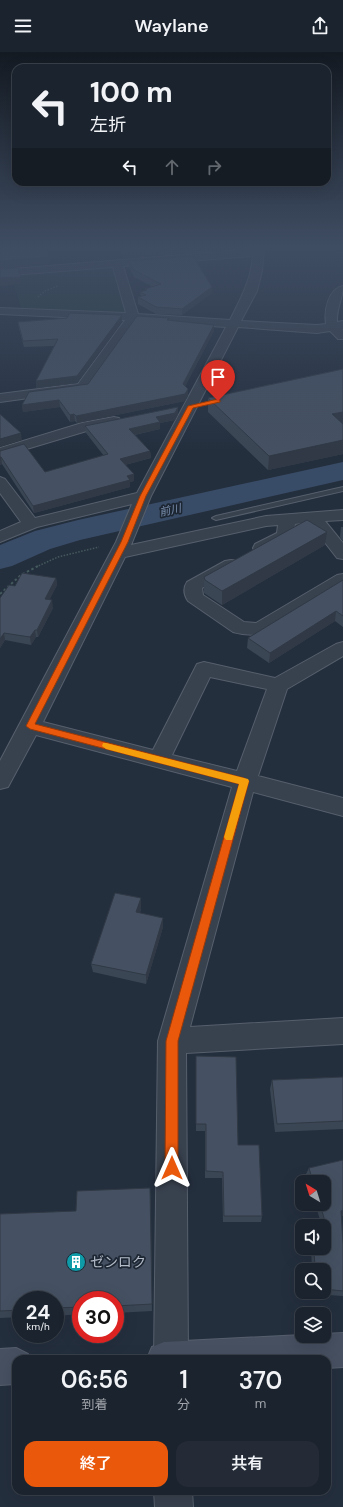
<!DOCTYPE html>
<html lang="ja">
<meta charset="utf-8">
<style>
:root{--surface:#1b232e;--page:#242b36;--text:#f1f3f6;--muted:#a0a4aa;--line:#39404a;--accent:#ea580c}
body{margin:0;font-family:"DM Sans","Noto Sans JP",sans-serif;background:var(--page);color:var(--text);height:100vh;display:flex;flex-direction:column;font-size:15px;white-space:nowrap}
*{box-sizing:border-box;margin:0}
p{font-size:13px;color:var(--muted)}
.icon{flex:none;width:22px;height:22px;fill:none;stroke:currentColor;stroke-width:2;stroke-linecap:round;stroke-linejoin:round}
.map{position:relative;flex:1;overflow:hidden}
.side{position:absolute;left:12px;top:1303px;width:319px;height:140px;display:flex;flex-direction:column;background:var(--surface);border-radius:12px;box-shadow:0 4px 16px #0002,0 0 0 1px var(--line)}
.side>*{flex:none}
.banner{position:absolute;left:12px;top:12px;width:319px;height:122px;border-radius:12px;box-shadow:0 4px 16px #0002,0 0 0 1px var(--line);background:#1b232e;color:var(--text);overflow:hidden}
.needle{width:26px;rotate:322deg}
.controls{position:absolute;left:295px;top:1123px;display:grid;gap:8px}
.controls a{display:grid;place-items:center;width:36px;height:36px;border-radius:8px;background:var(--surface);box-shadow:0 4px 16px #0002,0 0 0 1px var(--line);font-size:20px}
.speed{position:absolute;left:12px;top:1239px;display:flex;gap:8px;font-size:20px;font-weight:700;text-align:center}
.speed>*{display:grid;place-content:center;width:52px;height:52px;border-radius:50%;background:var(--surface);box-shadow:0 4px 16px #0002,0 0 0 1px var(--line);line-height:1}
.speed small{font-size:10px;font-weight:400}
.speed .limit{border:6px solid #d22;background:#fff;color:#111}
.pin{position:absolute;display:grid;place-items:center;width:34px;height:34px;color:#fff;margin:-41px -17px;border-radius:50% 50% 50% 0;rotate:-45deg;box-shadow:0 0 4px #0007}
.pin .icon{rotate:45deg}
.me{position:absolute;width:44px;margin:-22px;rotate:0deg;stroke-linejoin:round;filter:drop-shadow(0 0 3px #0008)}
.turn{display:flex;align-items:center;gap:14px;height:84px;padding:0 12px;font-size:18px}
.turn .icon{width:52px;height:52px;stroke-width:2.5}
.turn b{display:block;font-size:28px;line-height:34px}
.lanes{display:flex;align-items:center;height:38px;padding:0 12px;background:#0003;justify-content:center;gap:20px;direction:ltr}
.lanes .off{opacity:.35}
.eta{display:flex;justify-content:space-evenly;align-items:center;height:68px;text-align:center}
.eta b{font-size:24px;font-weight:600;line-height:28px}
.action{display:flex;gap:8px;margin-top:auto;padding:8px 12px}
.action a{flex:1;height:46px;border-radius:12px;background:var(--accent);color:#fff;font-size:16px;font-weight:600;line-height:46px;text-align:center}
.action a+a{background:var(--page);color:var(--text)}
header{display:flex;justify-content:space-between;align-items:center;height:52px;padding:0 12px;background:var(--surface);font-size:18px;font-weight:600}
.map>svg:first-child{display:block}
.green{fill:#263c3f}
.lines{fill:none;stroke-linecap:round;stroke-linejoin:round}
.river{fill:#394c67;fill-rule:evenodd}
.lane-casing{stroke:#565f6c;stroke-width:2}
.street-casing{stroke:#565f6c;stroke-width:2}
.secondary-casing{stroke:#565f6c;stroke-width:2}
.path-far1{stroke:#44595c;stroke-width:1.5;stroke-dasharray:1.5 1.5;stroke-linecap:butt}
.path{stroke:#44595c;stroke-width:2;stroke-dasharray:2.5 2.5;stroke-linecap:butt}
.lane{fill:#38414e;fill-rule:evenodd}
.street{fill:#38414e;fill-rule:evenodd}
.secondary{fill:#465061;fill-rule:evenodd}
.wall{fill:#3b4654}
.shaded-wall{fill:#303945}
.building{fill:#455162;stroke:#303945}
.route{fill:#ea580c;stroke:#983908}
.slow{fill:#f59e0b}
.labels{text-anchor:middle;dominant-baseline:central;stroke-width:3.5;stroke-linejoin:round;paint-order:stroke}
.far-water-label{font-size:11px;font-style:italic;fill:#7c92b1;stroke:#1d2633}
.near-poi-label{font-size:14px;fill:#b4bcc9;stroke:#1d2633;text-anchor:start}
</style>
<header><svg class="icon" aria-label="menu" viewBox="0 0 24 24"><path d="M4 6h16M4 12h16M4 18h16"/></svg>Waylane<svg class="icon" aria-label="share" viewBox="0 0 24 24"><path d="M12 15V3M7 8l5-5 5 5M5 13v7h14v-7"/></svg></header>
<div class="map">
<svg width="343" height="1455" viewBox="0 0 343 1455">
<rect width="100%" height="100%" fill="#242f3e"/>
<path class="green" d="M107,214L112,215L125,260L119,262L21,256L11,222Z"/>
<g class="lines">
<path class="river" d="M343,410V428L80,488L50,497L12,514L0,517V493L35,479L78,468Z"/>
<defs>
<path id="lane" d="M343,435V439L216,468L212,466L216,464Z"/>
<path id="street" d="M254,195H264L262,219L257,239L241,269L317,273L326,272C324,259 328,237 343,234C343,246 336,257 337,270L343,269V277H342L343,278V287H338L330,279L317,281L238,275L151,444L131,493L266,464L343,458V468L325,469L343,491V507L337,506L309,470L295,472L293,483L291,487C280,492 268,503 255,500L253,496L255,492L277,481L278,473L266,474L125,505L43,670L153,698L197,612L204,610L275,626L336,592L343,590V604L287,637L258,724L343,746V764L253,740L190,975L343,966V992L186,1001L188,1307H154L158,989L232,735L36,683L8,735L0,737V709L116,490L132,452L37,475L0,490V479L21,470L0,441V425L5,427L35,466L137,441L226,275L136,269L87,338L0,350V342L78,332L125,268L0,262V256L126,261L113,215L0,224V218L254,197ZM253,204C251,228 241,246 230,268L138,262L123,214ZM210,625L267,637L237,719L172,703Z
M114,365L119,366L121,369L119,372L90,378L0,405V396L82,371Z
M231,508L237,509L240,513L237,517L202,536L203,543L244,570L256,571L337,523L343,522V534L266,581C255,584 244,583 233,580L188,549C184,543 183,536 187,530L225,509Z
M154,1439H192L193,1455H155Z"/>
<path id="secondary" d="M343,1281V1315L327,1316V1307H147L152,1295L164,1290L302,1283V1284H324V1282Z
M16,1296L28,1302L31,1307H16V1332L0,1333V1297Z"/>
</defs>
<use href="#lane" class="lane-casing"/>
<use href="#street" class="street-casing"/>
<use href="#secondary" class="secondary-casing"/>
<path class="path-far1" d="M38,245L45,239L58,234
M36,515L58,505L99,495"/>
<path class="path" d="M0,542L21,523L38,514"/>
<use href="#lane" class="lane"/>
<use href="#street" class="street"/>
<use href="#secondary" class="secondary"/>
</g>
<path class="wall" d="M119,195H232V197L124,206Z
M128,209L212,235V241L182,263L156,262L138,252V245H141L140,240L145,239V237L153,235L134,225L129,215Z
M122,263V269L77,331L36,336V329L54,294L24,295L19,276L18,270Z
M169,268L214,279L185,334L188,344L185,349L77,371L75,369L70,370L60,355L23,360L22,353L88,332Z
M343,317V402L268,418L208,360V346Z
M178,355V362L175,368L160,371V377L135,383L150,399L151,406L125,413L134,422V429L130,430V435L34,461L2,412L0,413V399L45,420L104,404L86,381L85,374Z
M341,475H343V489L340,485Z
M325,493L222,553L204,541V525Z
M56,526L57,533L49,548L53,556L38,585H36L31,593L5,588L0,596V546L15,534Z
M343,528V575L335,569L269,611L247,596L248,586Z
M141,856L140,861L163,875L146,932L93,920L91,912Z
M196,1004L238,1093L262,1164L261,1170H223L222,1126H205V1079H196Z
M343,1025V1077L275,1080L270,1037L272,1028Z
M343,1108V1164H341L343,1243V1244L313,1242L312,1240H324V1218H312L311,1196H324V1174H322L315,1152H324V1130H308L306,1122L309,1116Z
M150,1136L152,1259L115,1261V1248H81V1262L55,1264V1248H21V1265L0,1266V1162L76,1159Z"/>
<path class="shaded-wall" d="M187,195H232V197L124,206V200Z
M49,205L50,212L0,217V209Z
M21,225L22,232L0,234V226Z
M212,235V241L182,263V257Z
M122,263V269L77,331L36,336V329Z
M214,273V279L183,339V332Z
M188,337V344L185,349L77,371L76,364Z
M59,348L60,355L23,360L22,353Z
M178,355V362L175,368L160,371V377L129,384V377Z
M343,360V373L332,362Z
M74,362L75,369L70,370V363Z
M21,381L22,388L0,395V387Z
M343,388V402L268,418L269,404Z
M150,399L151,406L120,414V407Z
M0,405H1L2,412L0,413Z
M134,422V429L130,430V435L34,461L33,454Z
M327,480L325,493L222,553V539Z
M56,526L57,533L46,555L45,547Z
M52,548L53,556L38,585L37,578Z
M336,559L335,569L269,611L270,601Z
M35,578L36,585L31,593L30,585Z
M4,581L5,588L0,596V587Z
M141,846V856L137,869L136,860Z
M163,866V875L146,932V923Z
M150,1136L151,1146L152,1259V1252Z
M343,1158V1164L338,1165L341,1159Z"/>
<path class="building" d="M0,195H45L49,205L0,209Z
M121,195H187L124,200Z
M193,204L212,235L182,257L156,255L138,245L146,243L140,240L147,238L145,237L161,232L134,218L128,209Z
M18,216L21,225L0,226V217Z
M70,261L122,263L77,324L36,329L58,287L23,289L18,270L67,266Z
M137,264L169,266L167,268L214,273L183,332L188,337L185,342L76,364L74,362L70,363L59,348L22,353L29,340L88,332Z
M343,317V360L332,362L343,372V388L269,404L208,346Z
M178,355L175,361L156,365L160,370L129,377L150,399L120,407L134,422L127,424L130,428L33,454L1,405H0V399L24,392L45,420L108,402L85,374Z
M0,362L21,381L0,387Z
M307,468L327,480L222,539L205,528L204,525Z
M22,521L56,526L45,547L52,548L37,578H35L30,585L4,581L0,587V546L9,533L15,534Z
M343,528V564L336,559L270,601L248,586Z
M115,841L141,846L136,860L163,866L146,923L91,912Z
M196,1004L236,1005L238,1093H259L262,1164H224L223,1120L206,1119V1072H196Z
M343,1025V1069L277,1072L272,1028Z
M343,1108V1158L341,1159L343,1192V1239L324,1237V1218H315L314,1196H324V1180H328L320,1152H324V1130H313L309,1116Z
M150,1136L152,1252L115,1254V1248H81V1255L55,1256V1248H21V1258L0,1259V1162L76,1159L77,1139Z"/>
<linearGradient id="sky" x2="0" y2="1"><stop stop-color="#141a22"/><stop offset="0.49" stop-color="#3f4d63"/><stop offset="1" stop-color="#3f4d63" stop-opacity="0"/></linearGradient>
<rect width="343" height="399" fill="url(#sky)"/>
<path class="route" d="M218,347L220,348V350L193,356L146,444L128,490L35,672L244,726L249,729L178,989V1116L176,1120L172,1122L167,1120L165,1116L166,989L239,732L30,677L26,674L121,490L140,444L188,354Z"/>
<path class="slow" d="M103,691H106L248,727L249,729L232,788H226L224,785L239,732L106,697L102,694Z"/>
<defs>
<symbol id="building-disc" viewBox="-11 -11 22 22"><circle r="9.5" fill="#0f9aa8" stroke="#1d2633"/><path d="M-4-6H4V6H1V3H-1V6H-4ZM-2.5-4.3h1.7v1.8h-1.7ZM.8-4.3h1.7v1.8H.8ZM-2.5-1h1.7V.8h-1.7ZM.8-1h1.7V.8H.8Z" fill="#fff"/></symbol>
</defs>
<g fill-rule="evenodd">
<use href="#building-disc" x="65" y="1199" width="22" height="22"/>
</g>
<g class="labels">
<g class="far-water-label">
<text transform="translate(170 458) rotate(-13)">前川</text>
</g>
<g class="near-poi-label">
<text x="90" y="1210">ゼンロク</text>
</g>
</g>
</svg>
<div class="controls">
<a><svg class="needle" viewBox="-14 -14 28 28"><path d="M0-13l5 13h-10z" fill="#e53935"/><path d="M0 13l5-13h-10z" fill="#a0a4aa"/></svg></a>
<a><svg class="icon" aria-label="sound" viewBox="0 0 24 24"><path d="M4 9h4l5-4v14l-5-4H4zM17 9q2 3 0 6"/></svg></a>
<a><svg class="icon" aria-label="search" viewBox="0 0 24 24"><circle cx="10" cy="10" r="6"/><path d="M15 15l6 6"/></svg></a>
<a><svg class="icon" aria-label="layers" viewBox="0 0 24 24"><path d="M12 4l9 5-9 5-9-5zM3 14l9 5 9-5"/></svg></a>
</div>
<div class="speed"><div>24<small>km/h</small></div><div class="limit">30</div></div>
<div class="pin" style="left:218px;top:349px;background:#d93025"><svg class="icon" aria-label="arrive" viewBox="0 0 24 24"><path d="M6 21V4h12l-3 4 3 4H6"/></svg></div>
<svg class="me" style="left:172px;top:1116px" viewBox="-20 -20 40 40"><path d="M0-17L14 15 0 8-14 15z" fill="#ea580c" stroke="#fff" stroke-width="4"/></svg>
<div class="banner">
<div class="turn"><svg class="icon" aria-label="left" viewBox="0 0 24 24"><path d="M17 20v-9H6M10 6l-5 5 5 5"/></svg><div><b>100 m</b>左折</div></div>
<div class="lanes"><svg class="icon" aria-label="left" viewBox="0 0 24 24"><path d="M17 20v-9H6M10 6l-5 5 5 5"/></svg><svg class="icon off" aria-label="ahead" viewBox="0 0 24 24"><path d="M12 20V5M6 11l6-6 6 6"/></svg><svg class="icon off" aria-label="right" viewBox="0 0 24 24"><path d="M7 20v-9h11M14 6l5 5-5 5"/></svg></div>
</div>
<section class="side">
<div class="eta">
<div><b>06:56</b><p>到着</p></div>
<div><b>1</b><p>分</p></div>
<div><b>370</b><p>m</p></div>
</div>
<div class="action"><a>終了</a><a>共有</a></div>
</section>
</div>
